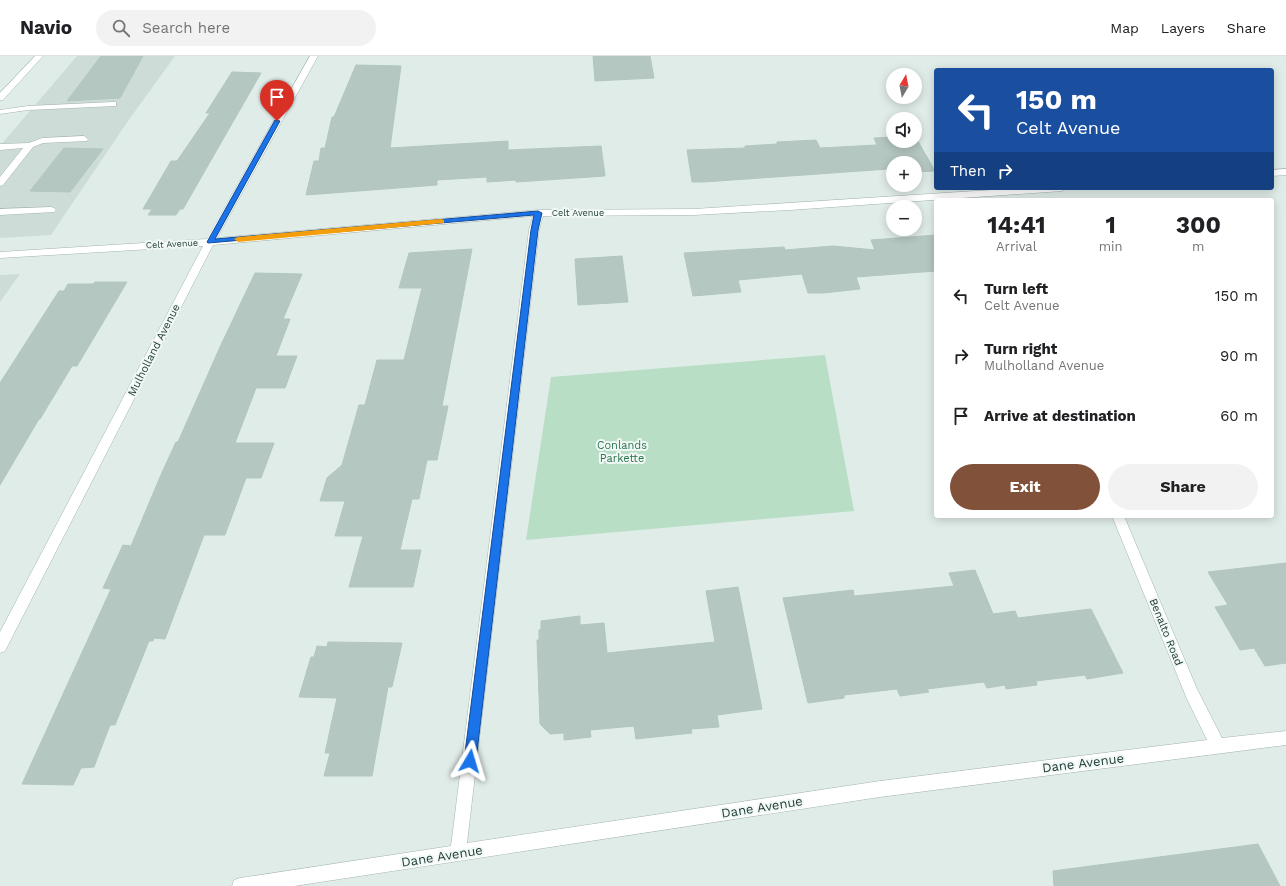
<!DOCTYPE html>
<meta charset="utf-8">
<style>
:root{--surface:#fff;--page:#f2f2f2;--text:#202124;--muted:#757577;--line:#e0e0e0;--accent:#815239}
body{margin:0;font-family:"Work Sans",sans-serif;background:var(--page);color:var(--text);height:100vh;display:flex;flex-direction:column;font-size:15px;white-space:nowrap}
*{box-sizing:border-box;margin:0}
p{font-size:13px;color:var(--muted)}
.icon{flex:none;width:22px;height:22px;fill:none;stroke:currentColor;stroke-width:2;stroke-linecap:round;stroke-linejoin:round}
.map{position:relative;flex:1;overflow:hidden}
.panel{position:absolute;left:934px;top:142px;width:340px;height:320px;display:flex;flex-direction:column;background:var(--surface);border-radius:4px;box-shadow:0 2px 10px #0003}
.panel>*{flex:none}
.top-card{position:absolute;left:934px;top:12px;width:340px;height:122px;border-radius:4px;box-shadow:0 2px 10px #0003;background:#1a4fa0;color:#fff;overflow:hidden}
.needle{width:26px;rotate:10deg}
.controls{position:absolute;left:886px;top:12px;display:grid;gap:8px}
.controls a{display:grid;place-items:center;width:36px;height:36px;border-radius:50%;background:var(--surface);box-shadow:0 2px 10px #0003;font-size:20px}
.pin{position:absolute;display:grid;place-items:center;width:34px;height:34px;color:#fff;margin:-41px -17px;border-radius:50% 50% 50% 0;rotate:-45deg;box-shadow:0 0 4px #0007}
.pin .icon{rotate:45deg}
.me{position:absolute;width:44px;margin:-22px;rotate:7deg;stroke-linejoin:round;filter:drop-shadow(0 0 3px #0008)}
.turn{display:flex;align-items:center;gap:14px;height:84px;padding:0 16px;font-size:18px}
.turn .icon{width:52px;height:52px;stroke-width:2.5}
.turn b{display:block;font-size:28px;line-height:34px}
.then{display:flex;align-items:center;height:38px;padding:0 16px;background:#0003;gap:8px;font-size:15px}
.eta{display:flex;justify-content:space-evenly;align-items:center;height:68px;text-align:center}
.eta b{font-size:24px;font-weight:700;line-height:28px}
.cta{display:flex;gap:8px;margin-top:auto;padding:8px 16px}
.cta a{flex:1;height:46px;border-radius:24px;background:var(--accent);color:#fff;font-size:16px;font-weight:700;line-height:46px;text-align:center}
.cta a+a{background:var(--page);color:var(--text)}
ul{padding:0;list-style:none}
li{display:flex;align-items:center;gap:12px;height:60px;padding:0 16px}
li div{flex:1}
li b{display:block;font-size:15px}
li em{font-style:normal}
header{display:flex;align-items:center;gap:24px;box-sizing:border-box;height:56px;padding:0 20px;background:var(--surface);border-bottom:1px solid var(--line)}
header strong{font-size:19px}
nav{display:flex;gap:22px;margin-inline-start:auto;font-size:14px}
.search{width:280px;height:36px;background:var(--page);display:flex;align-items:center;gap:10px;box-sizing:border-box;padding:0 14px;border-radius:22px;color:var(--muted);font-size:15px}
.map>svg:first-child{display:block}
.built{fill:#cedcd7}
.green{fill:#b8dec6}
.building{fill:#b5c7c1;stroke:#b2c6c0}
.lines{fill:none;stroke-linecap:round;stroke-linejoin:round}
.service-casing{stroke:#a3b4b0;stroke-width:1}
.minor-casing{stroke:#a3b4b0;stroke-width:1}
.secondary-casing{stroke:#9eb8b1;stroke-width:1}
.service{fill:#fff;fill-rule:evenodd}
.minor{fill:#fff;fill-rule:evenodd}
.secondary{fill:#fff;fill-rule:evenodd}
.route{fill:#1a73e8;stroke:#114b97}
.slow{fill:#f59e0b}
.labels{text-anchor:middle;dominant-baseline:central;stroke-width:4;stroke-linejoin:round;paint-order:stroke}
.far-street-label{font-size:9px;fill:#203d38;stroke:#f1f8f5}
.street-label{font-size:11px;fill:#203d38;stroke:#f1f8f5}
.park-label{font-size:11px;fill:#29754f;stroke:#f1f8f5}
.near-street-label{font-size:13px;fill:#203d38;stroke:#f1f8f5}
</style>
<header>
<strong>Navio</strong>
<div class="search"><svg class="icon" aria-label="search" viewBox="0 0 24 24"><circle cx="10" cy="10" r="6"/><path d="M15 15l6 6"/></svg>Search here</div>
<nav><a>Map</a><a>Layers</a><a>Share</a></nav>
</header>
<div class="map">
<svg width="1286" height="830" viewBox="0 0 1286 830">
<rect width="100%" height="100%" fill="#e0ece8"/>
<path class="built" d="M77,0H175L128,65L51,179L0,182V90Z
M20,218L0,246V219Z"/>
<path class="green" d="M825,299L854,455L526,484L551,321Z"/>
<path class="building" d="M101,0H143L120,42L67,45Z
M593,0H650L654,22L595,25Z
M356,9L401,10L390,92L508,85V94L601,90L605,120L516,126V124L487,126V121L437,124V129L306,139L314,105H319L321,92H325L332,61H334Z
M232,16L261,17L183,153H180L176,159H148L152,153H143L171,105H177L210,57H206Z
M915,80L935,115L915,116V107H893V118L889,113L704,126H692L687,94L745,92V90L777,88V86L816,84L820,92L877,89L874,82L893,81V85H915Z
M64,92L103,93L70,136L30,135Z
M936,179V215L856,221L860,233L823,237H808L802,218L738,224L741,236L693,240L684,197L784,191L785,194L833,190L875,194L871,184Z
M472,193L442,350H448L437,404H427L419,443H412L400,494H421L413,531H349L363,480H335L345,445H320L327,422L342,409L359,349H365L377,304H404L422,232H399L409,197Z
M622,200L628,246L578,249L575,203Z
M255,217L302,218L283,263H290L276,300H297L285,332H256L235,387H274L261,422H246L225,479H204L165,583L154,582L153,585H149L115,669H110L94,711L81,712L73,729L22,728L111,533L103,532L123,489L131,490L160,421L176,386H178L220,291Z
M95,226H127L77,310H72L40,363H39L0,429V327L59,235H64L68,228H93Z
M1286,507V607L1265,610L1254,592L1240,594L1215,551L1228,549L1208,516Z
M975,514L993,558L1015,555L1018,562L1091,553L1123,617L1087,623L1085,619L1036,625L1037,629L1006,633L1005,629L987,632L984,626L927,633L929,636L900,640L897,633L844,639V642L808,647L783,542L853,534L854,540L954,530L949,517Z
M738,531L762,653L717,659L719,671L691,673L692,677L636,683L634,670L590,674L591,681L564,684V677L550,678L540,668L537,584H539V574L541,573V565L580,560V569L604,567L607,597L715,586L706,535Z
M328,586L402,587L392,631H388L372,720H324L330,697H325L337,642L299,641L311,601H314L317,590L327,591Z
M1258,788L1280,830H1054L1053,815Z"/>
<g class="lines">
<defs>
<path id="service" d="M113,46H116V50L28,54L0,58V54L28,50Z
M84,80L88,83L87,85L43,87L33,91L3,129L0,130V121L23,92L0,94V88L29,87L42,82Z
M51,151L54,152L56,154L54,156L0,159V153Z"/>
<path id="minor" d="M310,0H318L217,182L539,154L694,153L1022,132H1066L1062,135L790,154L694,159L543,160L539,174L467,787L880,725L1207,684L1187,643L1112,460H1124L1197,633L1222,682L1286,675V689L880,741L294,830H232L234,824L240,822L451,790L529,174L533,160L213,189L5,595L0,597V576L203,190L0,202V196L207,183Z
M1286,113V119L1272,120V114Z"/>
<path id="secondary" d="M35,0H43L3,44H0V37Z"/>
</defs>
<use href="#service" class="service-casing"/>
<use href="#minor" class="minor-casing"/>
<use href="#secondary" class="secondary-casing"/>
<use href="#service" class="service"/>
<use href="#minor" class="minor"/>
<use href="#secondary" class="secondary"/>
</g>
<path class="route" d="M275,64L280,65L215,183L538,155L542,157L538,174L476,705L474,709L470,711L466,709L464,705L531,174L534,159L208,187L207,186Z"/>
<path class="slow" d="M441,163L444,164V167L238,186L234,183L238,181Z"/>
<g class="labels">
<g class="far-street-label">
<text x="578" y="157">Celt Avenue</text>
<text transform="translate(172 188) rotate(-3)">Celt Avenue</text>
</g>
<g class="street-label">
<text transform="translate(154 294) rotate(-63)">Mulholland Avenue</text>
<text transform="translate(1166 576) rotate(68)">Benalto Road</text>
</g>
<g class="park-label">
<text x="622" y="389">Conlands<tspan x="622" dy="13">Parkette</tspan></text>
</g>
<g class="near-street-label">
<text transform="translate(1083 707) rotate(-7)">Dane Avenue</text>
<text transform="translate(762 751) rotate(-9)">Dane Avenue</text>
<text transform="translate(442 800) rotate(-9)">Dane Avenue</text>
</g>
</g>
</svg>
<div class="controls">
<a><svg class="needle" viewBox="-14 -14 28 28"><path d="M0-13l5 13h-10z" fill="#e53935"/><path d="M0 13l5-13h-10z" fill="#757577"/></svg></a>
<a><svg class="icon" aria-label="sound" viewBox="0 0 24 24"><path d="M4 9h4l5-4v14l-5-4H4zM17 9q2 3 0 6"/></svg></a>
<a>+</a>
<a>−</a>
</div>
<div class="pin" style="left:277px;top:65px;background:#d93025"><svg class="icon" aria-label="arrive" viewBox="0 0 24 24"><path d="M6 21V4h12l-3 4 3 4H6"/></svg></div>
<svg class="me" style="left:470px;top:705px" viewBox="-20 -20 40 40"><path d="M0-17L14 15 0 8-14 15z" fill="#1a73e8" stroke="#fff" stroke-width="4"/></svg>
<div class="top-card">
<div class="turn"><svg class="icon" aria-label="left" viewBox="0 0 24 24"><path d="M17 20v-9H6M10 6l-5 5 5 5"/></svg><div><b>150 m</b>Celt Avenue</div></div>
<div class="then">Then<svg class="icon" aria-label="right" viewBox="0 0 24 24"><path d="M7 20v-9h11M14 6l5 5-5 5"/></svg></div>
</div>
<section class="panel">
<div class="eta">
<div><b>14:41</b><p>Arrival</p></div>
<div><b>1</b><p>min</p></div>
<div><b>300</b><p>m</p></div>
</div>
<ul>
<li><svg class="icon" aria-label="left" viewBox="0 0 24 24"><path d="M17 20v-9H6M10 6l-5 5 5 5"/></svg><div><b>Turn left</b><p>Celt Avenue</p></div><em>150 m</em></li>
<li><svg class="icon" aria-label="right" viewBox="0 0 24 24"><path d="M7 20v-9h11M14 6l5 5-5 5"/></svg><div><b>Turn right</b><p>Mulholland Avenue</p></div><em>90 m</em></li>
<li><svg class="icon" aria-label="arrive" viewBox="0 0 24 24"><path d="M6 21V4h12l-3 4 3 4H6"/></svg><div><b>Arrive at destination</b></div><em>60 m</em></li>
</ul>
<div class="cta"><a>Exit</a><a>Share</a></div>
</section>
</div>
